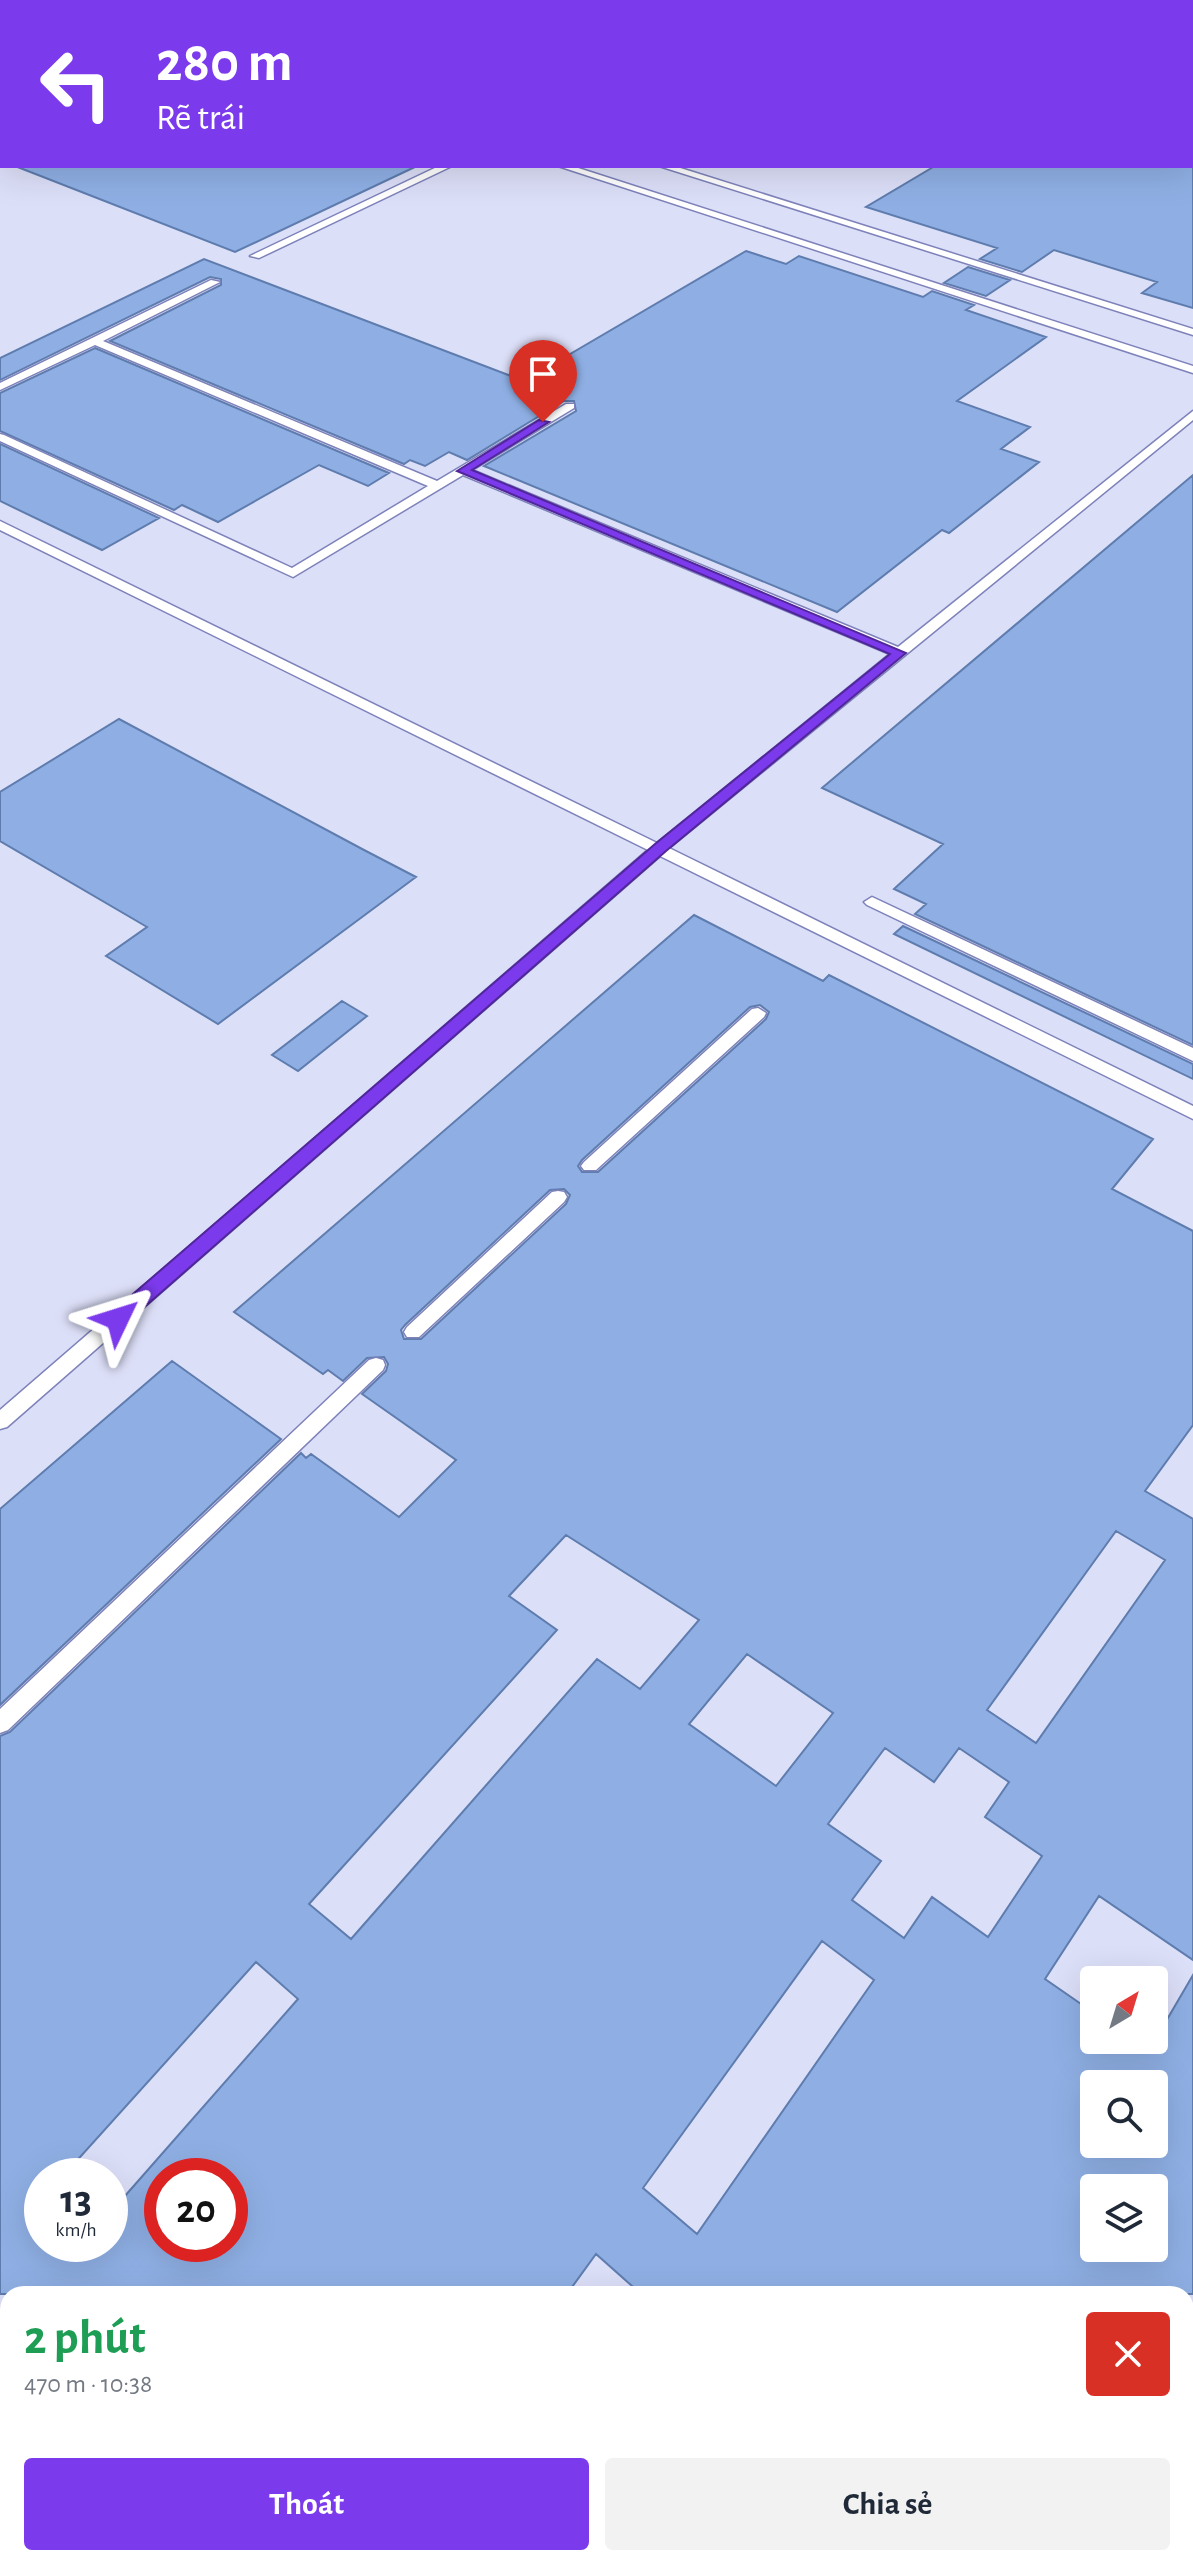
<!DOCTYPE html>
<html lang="vi">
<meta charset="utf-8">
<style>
:root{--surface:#fff;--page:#f2f2f3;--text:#1f2937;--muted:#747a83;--accent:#7c3aed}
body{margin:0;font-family:"Alegreya Sans",sans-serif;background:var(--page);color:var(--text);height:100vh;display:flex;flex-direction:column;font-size:30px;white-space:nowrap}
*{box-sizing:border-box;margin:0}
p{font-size:26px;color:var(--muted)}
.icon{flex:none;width:44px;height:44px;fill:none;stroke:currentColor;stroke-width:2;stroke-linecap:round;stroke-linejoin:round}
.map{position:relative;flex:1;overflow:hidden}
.side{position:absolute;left:0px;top:2286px;width:1194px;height:280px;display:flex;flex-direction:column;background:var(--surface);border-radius:24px 24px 0 0;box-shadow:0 8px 32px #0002}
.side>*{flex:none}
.hud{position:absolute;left:0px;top:0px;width:1194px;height:168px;box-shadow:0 8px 32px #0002;background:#7c3aed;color:#fff;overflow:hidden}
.needle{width:52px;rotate:38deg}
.fabs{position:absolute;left:1080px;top:1966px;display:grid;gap:16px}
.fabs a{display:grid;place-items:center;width:88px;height:88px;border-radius:8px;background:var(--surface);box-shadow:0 8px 32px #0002;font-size:40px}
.speed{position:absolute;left:24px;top:2158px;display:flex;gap:16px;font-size:40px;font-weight:700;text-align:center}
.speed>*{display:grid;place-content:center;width:104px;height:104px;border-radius:50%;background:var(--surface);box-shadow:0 8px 32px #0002;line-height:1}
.speed small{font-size:20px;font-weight:400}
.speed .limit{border:12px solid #d22;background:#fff;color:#111}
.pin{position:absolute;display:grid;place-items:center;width:68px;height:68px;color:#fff;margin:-82px -34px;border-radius:50% 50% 50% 0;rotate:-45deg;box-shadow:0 0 8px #0007}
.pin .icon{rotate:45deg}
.me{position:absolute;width:88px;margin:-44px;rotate:49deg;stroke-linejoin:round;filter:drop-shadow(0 0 6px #0008)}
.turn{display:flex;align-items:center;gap:28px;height:168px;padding:0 24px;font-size:36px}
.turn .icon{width:104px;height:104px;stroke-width:2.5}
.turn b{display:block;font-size:56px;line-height:68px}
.round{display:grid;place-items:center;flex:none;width:84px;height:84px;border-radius:8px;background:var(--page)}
.headline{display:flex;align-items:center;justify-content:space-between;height:136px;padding:0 24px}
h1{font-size:48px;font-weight:600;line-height:60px;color:#1e9e55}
.button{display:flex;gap:16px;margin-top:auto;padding:16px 24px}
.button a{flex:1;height:92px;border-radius:8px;background:var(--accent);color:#fff;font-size:32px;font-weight:600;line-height:92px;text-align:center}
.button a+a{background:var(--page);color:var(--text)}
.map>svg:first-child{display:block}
.building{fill:#8fafe4;stroke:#5e7cae;stroke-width:2;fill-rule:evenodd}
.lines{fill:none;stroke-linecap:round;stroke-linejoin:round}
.service-casing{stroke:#7e82ba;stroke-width:3}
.service{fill:#fff;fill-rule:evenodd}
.route{fill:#7c3aed;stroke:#51269a;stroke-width:2}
</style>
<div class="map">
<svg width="1193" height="2566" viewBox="0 0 1193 2566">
<rect width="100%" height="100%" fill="#dcdff8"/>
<path class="building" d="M15,166H417L235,252Z
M935,166H1193V308L1142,293L1157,282L1054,250L1022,272L980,259L997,248L866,207Z
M746,251L786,264L799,256L923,297L932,291L974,305L966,310L1046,337L957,401L1030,427L1001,449L1039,462L949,533L942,530L837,612L484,466L576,411L574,401H564L467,460L449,452L425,466L410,460L404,464L110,341L221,285V279L210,277L0,380V358L204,259L524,381Z
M968,267L1010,280L986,296L944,283Z
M95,348L389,473L368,486L319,465L218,522L182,505L174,510L0,431V393Z
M0,444L159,518L102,550L0,501Z
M1193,475V1045L915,914L926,904L894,889L943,844L822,788Z
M119,719L364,850L416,877L218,1024L106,956L147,927L0,841V792Z
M694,915L823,981L829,975L1153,1139L1112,1189L1193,1231V1425L1145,1491L1193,1519V1960L1099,1896L1045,1979L1094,2013V2040H1155L1193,1975V2294H641L596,2254L567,2294H0V1736L10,1732L301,1453L306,1458L311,1454L399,1517L456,1460L362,1394L386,1371L388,1364L384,1357L367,1358L343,1381L328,1370L323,1374L234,1312ZM760,1005L769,1012L766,1019L598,1172H582L578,1166L582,1160L750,1007ZM564,1189L570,1195L566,1204L421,1339H404L401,1330L405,1325L550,1190ZM1116,1531L1165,1560L1036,1743L987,1710ZM566,1535L699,1620L640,1689L597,1659L351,1939L309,1904L557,1630L509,1596ZM747,1654L833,1713L776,1786L689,1724ZM885,1748L934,1782L959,1748L1009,1782L985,1817L1042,1856L988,1937L932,1897L904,1938L852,1900L881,1861L828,1824ZM822,1941L874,1980L697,2234L643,2188ZM256,1962L298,1999L110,2213V2244H42V2176H63ZM1094,2084H1154V2144H1094ZM162,2176H230V2244H162ZM1094,2188H1154V2248H1094Z
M903,926L1193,1064V1079L894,934Z
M342,1001L367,1016L298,1071L272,1055Z
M172,1361L281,1439L0,1705V1509Z"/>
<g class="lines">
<defs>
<path id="service" d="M117,0H129L131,2H119Z
M701,0H715L717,2H703Z
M1192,46H1193V52H1192Z
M1192,127H1193V133H1192Z
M439,166H452L259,258L250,256Z
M558,166H572L1193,366V373Z
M659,166H674L1193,329V335Z
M211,280L220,282L103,341L437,481L566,404H574V408L472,470L898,647L1193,411V420L669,848L1193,1106V1119L660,856L7,1427L0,1429V1410L648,850L0,530V521L657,843L890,654L463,475L293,577L0,441V434L4,435L292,568L428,486L95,345L0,390V383Z
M872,897L1193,1048V1061L867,905L864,902Z
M758,1008L766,1013L764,1017L596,1170H584L581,1166L584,1162L752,1009Z
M558,1191L564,1192L567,1197L564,1202L419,1337H407L404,1332L407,1327L552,1192Z
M376,1358L383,1360L385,1365L383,1370L8,1730L0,1733V1709L369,1360Z
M0,2440L8,2444V2476L0,2472Z
M83,2558H115L118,2566H86Z"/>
</defs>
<use href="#service" class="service-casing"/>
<use href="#service" class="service"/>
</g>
<path class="route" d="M539,420L549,422L472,470L906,653L666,851L125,1324H111V1313L655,844L890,654L457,471Z"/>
</svg>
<div class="fabs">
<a><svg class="needle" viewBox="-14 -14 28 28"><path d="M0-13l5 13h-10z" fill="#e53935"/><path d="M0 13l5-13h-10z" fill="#747a83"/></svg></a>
<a><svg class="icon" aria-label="search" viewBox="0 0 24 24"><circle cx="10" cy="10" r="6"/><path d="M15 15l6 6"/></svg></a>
<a><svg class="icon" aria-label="layers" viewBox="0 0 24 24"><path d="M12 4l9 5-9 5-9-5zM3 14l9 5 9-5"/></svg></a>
</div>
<div class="speed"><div>13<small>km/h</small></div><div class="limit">20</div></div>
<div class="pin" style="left:543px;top:422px;background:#d93025"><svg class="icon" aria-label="arrive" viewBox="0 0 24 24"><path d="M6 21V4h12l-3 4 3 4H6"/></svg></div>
<svg class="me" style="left:118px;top:1319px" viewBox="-20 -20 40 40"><path d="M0-17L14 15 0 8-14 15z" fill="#7c3aed" stroke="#fff" stroke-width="4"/></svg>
<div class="hud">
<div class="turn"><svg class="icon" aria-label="left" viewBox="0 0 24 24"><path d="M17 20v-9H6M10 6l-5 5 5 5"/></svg><div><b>280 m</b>Rẽ trái</div></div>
</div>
<section class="side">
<div class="headline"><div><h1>2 phút</h1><p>470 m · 10:38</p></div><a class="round" style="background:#d93025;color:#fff"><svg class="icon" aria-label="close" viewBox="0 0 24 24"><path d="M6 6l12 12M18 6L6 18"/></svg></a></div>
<div class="button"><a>Thoát</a><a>Chia sẻ</a></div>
</section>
</div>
